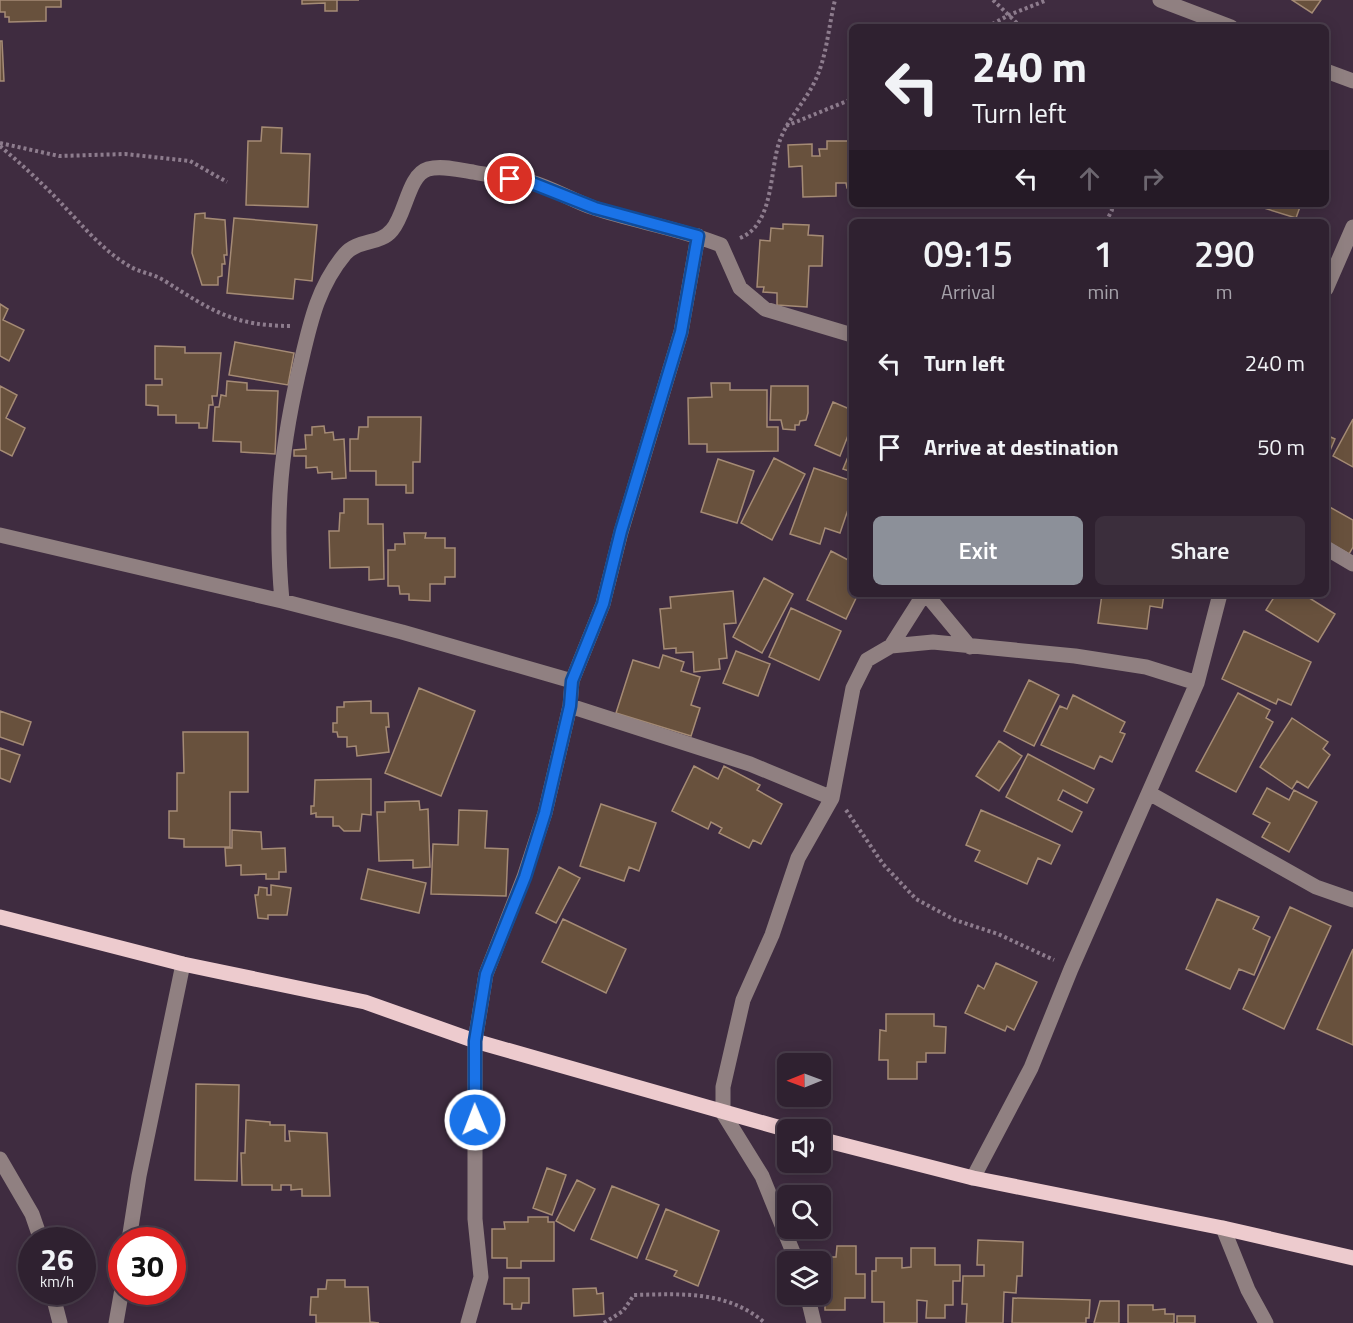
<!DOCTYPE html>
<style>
:root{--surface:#2f2130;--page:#3b2e3c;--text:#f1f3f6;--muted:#a7a3ab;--line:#4a3e4c;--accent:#8c9099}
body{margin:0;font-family:"Titillium Web",sans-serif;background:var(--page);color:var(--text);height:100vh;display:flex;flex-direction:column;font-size:22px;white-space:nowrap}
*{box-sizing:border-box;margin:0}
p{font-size:20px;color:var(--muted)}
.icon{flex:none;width:33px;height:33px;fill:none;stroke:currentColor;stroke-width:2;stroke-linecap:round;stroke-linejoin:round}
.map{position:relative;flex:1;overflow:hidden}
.details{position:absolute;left:849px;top:219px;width:480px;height:378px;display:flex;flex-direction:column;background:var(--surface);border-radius:9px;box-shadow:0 3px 15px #0003,0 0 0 2px var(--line)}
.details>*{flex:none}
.guide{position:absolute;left:849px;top:24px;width:480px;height:183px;border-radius:9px;box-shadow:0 3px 15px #0003,0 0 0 2px var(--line);background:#2f2130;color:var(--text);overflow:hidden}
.needle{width:39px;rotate:269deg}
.tools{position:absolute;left:777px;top:1053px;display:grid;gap:12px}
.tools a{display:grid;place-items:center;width:54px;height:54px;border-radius:9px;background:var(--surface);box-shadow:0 3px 15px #0003,0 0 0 2px var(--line);font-size:30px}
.speed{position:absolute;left:18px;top:1227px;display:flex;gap:12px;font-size:30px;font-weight:700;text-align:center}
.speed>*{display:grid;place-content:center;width:78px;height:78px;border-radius:50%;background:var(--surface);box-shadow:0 3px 15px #0003,0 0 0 2px var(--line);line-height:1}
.speed small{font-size:15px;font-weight:400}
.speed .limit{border:9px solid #d22;background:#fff;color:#111}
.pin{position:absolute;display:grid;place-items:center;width:51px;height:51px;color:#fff;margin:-26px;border:3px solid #fff;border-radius:50%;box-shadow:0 2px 6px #0007}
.me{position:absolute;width:66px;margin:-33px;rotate:359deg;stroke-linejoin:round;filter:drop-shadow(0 0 4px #0008)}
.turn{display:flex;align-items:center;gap:21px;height:126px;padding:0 24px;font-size:27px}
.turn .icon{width:78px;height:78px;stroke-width:2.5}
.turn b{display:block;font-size:42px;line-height:51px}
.lanes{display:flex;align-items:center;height:57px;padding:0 24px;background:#0003;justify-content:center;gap:30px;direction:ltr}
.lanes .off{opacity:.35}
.eta{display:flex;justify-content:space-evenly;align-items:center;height:102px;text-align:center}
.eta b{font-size:36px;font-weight:600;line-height:42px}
.cta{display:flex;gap:12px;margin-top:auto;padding:12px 24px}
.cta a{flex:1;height:69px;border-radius:9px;background:var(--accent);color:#fff;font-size:24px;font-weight:600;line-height:69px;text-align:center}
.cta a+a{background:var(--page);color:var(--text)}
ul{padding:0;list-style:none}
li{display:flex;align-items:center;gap:18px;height:84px;padding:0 24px}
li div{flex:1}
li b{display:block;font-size:22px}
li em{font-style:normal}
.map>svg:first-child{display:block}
.building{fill:#68513d;stroke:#a58b75;stroke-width:1.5}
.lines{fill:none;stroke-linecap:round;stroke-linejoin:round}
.path{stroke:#8d7c8d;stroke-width:4;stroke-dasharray:3 3;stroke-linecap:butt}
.minor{stroke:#908081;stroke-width:15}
.major{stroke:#edcbce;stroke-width:15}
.route-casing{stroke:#114b97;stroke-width:15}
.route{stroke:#1a73e8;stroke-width:10}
</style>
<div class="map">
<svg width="1353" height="1323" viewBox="0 0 1353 1323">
<rect width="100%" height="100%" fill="#3f2c40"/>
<path class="building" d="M0,0H61V7H46V21L9,22V17H5V12H0Z
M302,0H359H337V11H325V3L302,4Z
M1292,0H1321L1312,13Z
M0,41H2L4,81H0Z
M262,127L282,128L281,153L310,154L308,207L246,205L248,141H261Z
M827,141H852V188H847L846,183H836V196L803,197L802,166L789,167L788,145L812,144V156H820L819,149H827Z
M1251,204H1301L1296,218Z
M205,213V218L225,220L227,255H224L225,264H222V276L218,277V285H202L192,253L195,214Z
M234,218L317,225L312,281L295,279L293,299L227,293Z
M783,224L809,225L808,235L823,236L822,266H809L807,307L777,305V293L763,292L764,287H757L760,240L770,241L771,228L783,229Z
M0,304L8,309L3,320L24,330L9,361L0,356Z
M235,342L294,353L288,385L229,375Z
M155,346L185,347V353H221L217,396H212L213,405H209L207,428H199V423H176V415H158V406L146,405V385H162V379H155Z
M227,381L247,383V390L278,391L275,454L241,452V442L213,441L215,407H219L221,395L226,396Z
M711,383H730V390H767V427H778V451L707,452V444H689L688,398L712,397Z
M0,386L17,395L6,418L25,428L12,456L0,450Z
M771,386H808V413L806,420L800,421L799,425H795V430L783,429L781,420H770Z
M833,402L852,410V434L849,433L840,456L815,445Z
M368,417H421L420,462H413V493H406V485H376V471H350V439H358L359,427H368Z
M1353,419V467L1333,456Z
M324,426L325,433L333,432L334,440L344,439L346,478L332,479V472L318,473L317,467L306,468V456H294V450L306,449L305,435H312V427Z
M1326,435L1335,439L1326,460Z
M852,447V472L843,469Z
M774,458L805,474L772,540L741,523Z
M718,459L754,471L737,523L701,512Z
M814,468L852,481V498L840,533L825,528L820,544L790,534Z
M344,499H368V524H383L384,579L369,580V567L330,568L329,531H339L340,513H344Z
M1326,505L1353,520V547L1349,554L1326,541Z
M404,533H426L425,538H445V548H455V577H445V584H430V601L409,600V594H400L399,586H388V550H395V544H405Z
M831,551L852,562V594H858L846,619L807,600Z
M764,578L793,594L762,653L733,637Z
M733,591L736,623L724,624L727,658L719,659L720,669L694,672L693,652L676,653V648L664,649L660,609L671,608L670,597Z
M1102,594H1164L1162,608L1150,606L1147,629L1098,623Z
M1276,594H1303L1335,614L1318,642L1266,610Z
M791,608L841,631L819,680L769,657Z
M1244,631L1311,662L1291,705L1278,699L1276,704L1222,679Z
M736,651L770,664L758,696L723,683Z
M663,655L684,662L681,671L700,677L691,705L700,708L691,736L616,713L633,660L659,668Z
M1029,680L1059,695L1034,746L1004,731Z
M419,688L475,711L441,796L385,773Z
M1238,693L1270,710L1266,718L1273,722L1236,792L1196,771Z
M1073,695L1125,722L1120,732L1125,734L1112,762L1100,756L1094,769L1041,745L1060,706L1067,709Z
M371,701V713H388L389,727H386L389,752L357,756L356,746L347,747V737H338L337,732H333V723H337V707H344V702Z
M0,711L31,722L23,745L0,737Z
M1292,718L1328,742L1323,749L1330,755L1308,788L1297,781L1292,789L1260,767Z
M183,732H248V792H230V847H184V839L169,838V811H177V773H184Z
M999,741L1022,756L999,791L976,776Z
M0,748L20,755L10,782L0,778Z
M1028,754L1094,789L1087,803L1063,790L1058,800L1082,812L1072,832L1006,797Z
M694,766L718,779L724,766L760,785L757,790L782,804L761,844L753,840L749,848L719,833L722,828L711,822L708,829L672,811Z
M371,779V815L362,814L360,831H344L339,826H333V817H316V813L311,814V806H314L315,780Z
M1267,788L1289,800L1294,790L1317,802L1289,852L1262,837L1270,823L1253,814Z
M419,801L420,810L428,809L430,867L413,868V860L379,861L377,812H385V802Z
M601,804L656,823L639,871L629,867L624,881L580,866Z
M459,810L487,811L485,848L508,849L506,896L431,894L433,844L458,845Z
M981,810L1060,845L1051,864L1038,858L1027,884L975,861L980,851L966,845Z
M232,830L261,832L262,849L285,848L286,872H279V879H266V874L241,875V865L226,866L225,848H232Z
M559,867L580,878L556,923L536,913Z
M368,869L426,883L419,913L361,899Z
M271,885L291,888L287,915H268V919L258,918L255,895H258L259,887L267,888V895H271Z
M1217,899L1259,917L1253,929L1270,937L1254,975L1239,969L1230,989L1186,969Z
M1290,907L1331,926L1284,1029L1243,1009Z
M563,919L626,949L606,993L542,962Z
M1353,949V1045L1317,1029Z
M996,963L1037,982L1014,1030L1007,1026L1005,1031L965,1013L978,985L984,989Z
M886,1014H934V1026L946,1027L945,1053H926V1062H917V1079H888V1060H879L880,1030L886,1031Z
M196,1084L239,1085L237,1181L195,1180Z
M246,1120L270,1122V1125H285V1141H290L289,1131L327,1133L330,1196H302V1189L291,1190V1185H281V1190H272V1185H242L241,1153H245Z
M547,1168L566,1175L552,1215L533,1208Z
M577,1180L595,1189L574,1231L556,1221Z
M612,1186L659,1205L637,1258L591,1239Z
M666,1209L719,1231L698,1286L674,1276L677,1271L646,1259Z
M528,1217H548V1222H554V1261H521V1268H507V1258H492V1229H505L504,1222H528Z
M978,1240L1023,1242L1022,1276H1017L1016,1293L1004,1292L1003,1323H966L967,1304H962L963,1276H984V1265H977Z
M837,1246H856V1274H865V1298H845V1310H825V1281L832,1282V1257H836Z
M911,1248H935V1265H960V1281H953V1305H945V1318H926L927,1301L917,1300V1323H884V1302H872V1271H876V1258H902V1268L911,1267Z
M504,1278H529V1303H522L521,1309H512V1304H504Z
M327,1280H345V1287H368L370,1322L379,1323H316V1315H310L311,1297H318V1289H326Z
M596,1288L597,1294L603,1293L604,1314L574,1316L573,1289Z
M1013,1298L1090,1300L1089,1318H1086V1323H1012Z
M1100,1301H1119V1323H1094Z
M1128,1305H1153V1310L1165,1309V1314H1174V1323H1128Z
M1177,1316H1195V1323H1177Z"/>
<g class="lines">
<path class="path" d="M993,0L1021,27
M987,27L1009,15L1047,0
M786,126L852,99
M0,143L59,156L125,154L190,161L227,182
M0,146C21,164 41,182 60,202C81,224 104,252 131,267C142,273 154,274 165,281C212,311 234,326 291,326
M1106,222L1112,210L1110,204
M740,238C775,224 769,169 780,140C788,119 803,104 813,85C827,59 828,28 835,0
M846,810L883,864L916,899L955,920L998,934L1054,960
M604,1323L623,1311L634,1295C681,1294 727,1290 765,1323"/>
<path class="minor" d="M1160,0L1231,27
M1326,71L1353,81
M1326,289L1353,227
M0,535L282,601L402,632L572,681
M1326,548L1353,564
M926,594L970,647
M282,601C274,512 281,444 302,358C311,319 319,285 345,254C358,239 380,245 392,230C406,214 408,175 428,169C442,165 459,170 473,172C492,176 512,177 531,182C553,188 573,201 594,208C636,222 679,228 721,245L740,288L765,309L852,335
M891,646L924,594
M570,706L750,764L832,798L798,858L772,935L743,1000L723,1087V1113L762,1176L797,1262
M1149,793L1316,887L1353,900
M832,798L853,688L867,660L891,646L933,642L1075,656L1146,667L1197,683
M0,1159L32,1214L41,1240
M973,1178L1031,1068L1071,969L1197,683L1220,594
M1223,1228L1248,1290L1266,1323
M129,1240L139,1176L183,964
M52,1292L60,1323
M807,1294L814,1323
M116,1323L122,1289
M468,1323L481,1277L475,1219V1041L486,974L524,877L545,813L570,706L572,681L603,604L621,532L681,332L698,236"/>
<path class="major" d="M0,917L183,964L365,1002L475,1041L788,1130
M820,1139L973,1178L1223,1228L1353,1258"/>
</g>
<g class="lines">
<defs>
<path id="route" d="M475,1120V1041L486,974L525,877L545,813L570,706L572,681L603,604L621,531L681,332L698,236L595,208L532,183L510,179"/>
</defs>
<use href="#route" class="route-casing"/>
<use href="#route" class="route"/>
</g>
</svg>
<div class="tools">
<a><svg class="needle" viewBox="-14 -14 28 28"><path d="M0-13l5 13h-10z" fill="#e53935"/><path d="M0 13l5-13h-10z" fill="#a7a3ab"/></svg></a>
<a><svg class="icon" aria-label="sound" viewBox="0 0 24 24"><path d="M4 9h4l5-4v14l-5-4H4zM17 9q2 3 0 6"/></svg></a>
<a><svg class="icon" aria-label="search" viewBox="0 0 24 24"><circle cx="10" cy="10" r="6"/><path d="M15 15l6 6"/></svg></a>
<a><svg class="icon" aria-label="layers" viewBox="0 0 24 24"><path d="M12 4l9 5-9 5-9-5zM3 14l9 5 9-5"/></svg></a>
</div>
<div class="speed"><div>26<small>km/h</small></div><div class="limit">30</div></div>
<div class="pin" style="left:510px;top:179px;background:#d93025"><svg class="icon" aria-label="arrive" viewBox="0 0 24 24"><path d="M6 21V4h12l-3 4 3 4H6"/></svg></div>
<svg class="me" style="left:475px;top:1120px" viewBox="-20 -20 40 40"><circle r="17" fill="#1a73e8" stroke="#fff" stroke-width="3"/><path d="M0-11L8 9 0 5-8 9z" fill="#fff"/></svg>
<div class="guide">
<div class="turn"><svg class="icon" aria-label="left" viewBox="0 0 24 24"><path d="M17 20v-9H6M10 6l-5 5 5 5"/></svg><div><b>240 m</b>Turn left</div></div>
<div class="lanes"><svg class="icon" aria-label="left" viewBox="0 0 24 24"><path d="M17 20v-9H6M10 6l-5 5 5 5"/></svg><svg class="icon off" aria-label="ahead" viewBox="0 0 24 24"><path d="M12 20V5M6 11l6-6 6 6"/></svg><svg class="icon off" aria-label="right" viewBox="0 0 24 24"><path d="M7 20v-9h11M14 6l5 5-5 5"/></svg></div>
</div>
<section class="details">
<div class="eta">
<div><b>09:15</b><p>Arrival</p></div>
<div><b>1</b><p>min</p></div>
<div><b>290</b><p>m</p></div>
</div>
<ul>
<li><svg class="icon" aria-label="left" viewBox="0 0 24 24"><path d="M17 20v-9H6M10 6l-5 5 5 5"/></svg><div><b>Turn left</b></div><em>240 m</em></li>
<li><svg class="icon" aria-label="arrive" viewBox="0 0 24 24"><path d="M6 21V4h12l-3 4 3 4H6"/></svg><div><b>Arrive at destination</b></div><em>50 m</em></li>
</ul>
<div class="cta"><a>Exit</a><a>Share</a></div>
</section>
</div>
